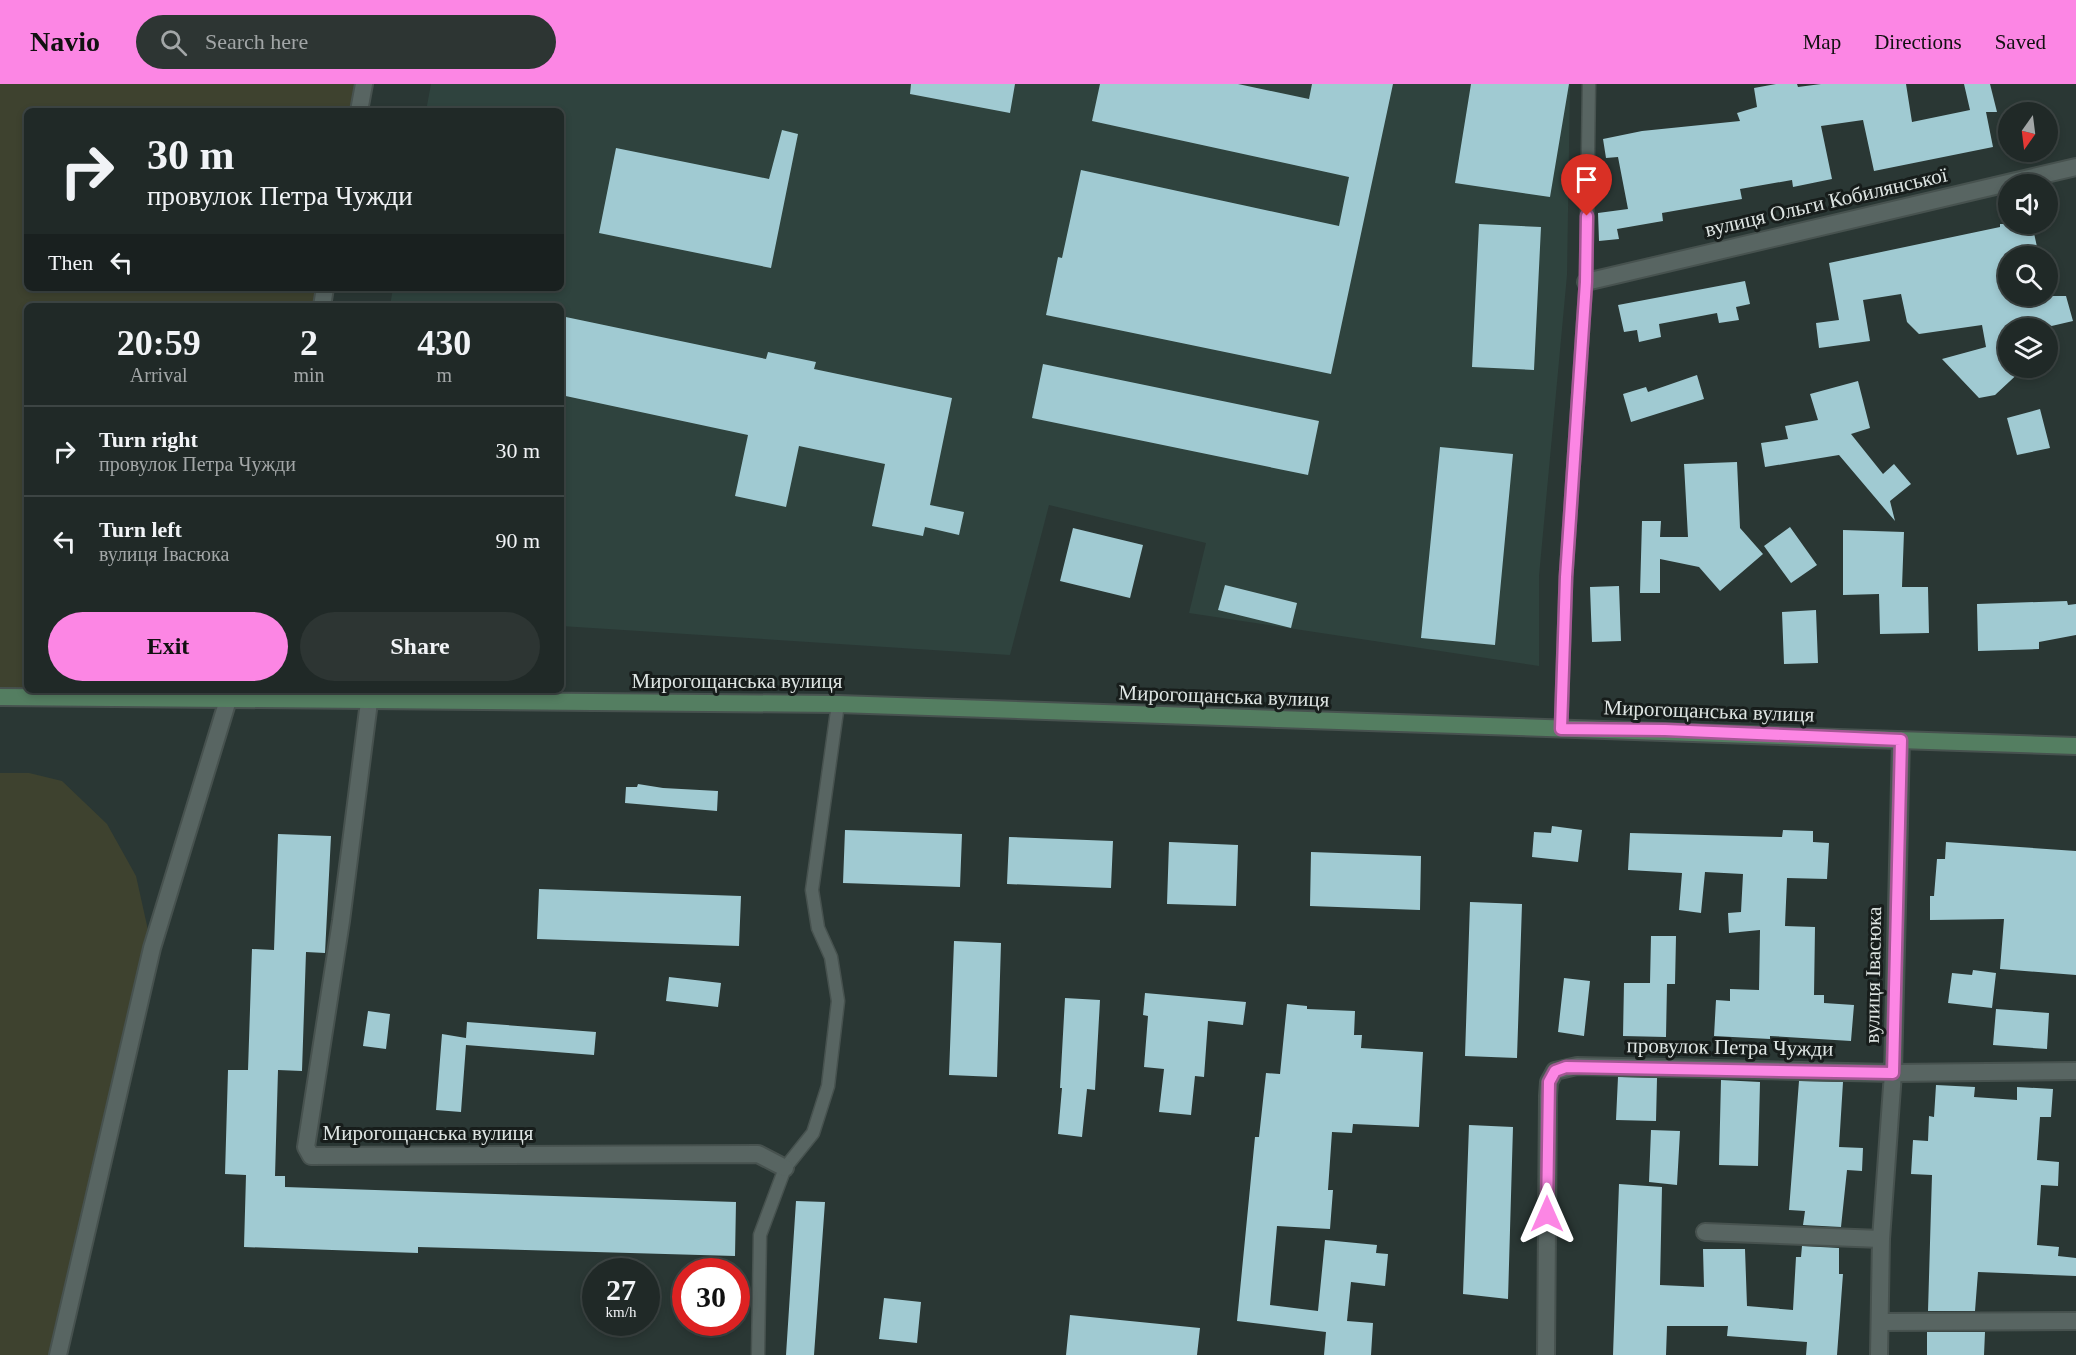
<!DOCTYPE html>
<meta charset="utf-8">
<style>
:root{--surface:#202927;--page:#2d3533;--text:#f1f3f6;--muted:#a2a6a7;--line:#3d4544;--accent:#fc86e4}
body{margin:0;font-family:"Times New Roman",serif;background:var(--page);color:var(--text);height:100vh;display:flex;flex-direction:column;font-size:22px;white-space:nowrap}
*{box-sizing:border-box;margin:0}
p{font-size:20px;color:var(--muted)}
.icon{flex:none;width:33px;height:33px;fill:none;stroke:currentColor;stroke-width:2;stroke-linecap:round;stroke-linejoin:round}
.map{position:relative;flex:1;overflow:hidden}
.details{position:absolute;left:24px;top:219px;width:540px;height:390px;display:flex;flex-direction:column;background:var(--surface);border-radius:9px;box-shadow:0 3px 9px #0003,0 0 0 2px var(--line)}
.details>*{flex:none}
.top-card{position:absolute;left:24px;top:24px;width:540px;height:183px;border-radius:9px;box-shadow:0 3px 9px #0003,0 0 0 2px var(--line);background:#202927;color:var(--text);overflow:hidden}
.needle{width:39px;rotate:194deg}
.fabs{position:absolute;left:1998px;top:18px;display:grid;gap:12px}
.fabs a{display:grid;place-items:center;width:60px;height:60px;border-radius:50%;background:var(--surface);box-shadow:0 3px 9px #0003,0 0 0 2px var(--line);font-size:30px}
.speed{position:absolute;left:582px;top:1174px;display:flex;gap:12px;font-size:30px;font-weight:700;text-align:center}
.speed>*{display:grid;place-content:center;width:78px;height:78px;border-radius:50%;background:var(--surface);box-shadow:0 3px 9px #0003,0 0 0 2px var(--line);line-height:1}
.speed small{font-size:15px;font-weight:400}
.speed .limit{border:9px solid #d22;background:#fff;color:#111}
.pin{position:absolute;display:grid;place-items:center;width:51px;height:51px;color:#fff;margin:-62px -26px;border-radius:50% 50% 50% 0;rotate:-45deg;box-shadow:0 0 6px #0007}
.pin .icon{rotate:45deg}
.me{position:absolute;width:66px;margin:-33px;rotate:0deg;stroke-linejoin:round;filter:drop-shadow(0 0 4px #0008)}
.turn{display:flex;align-items:center;gap:21px;height:126px;padding:0 24px;font-size:27px}
.turn .icon{width:78px;height:78px;stroke-width:2.5}
.turn b{display:block;font-size:42px;line-height:51px}
.then{display:flex;align-items:center;height:57px;padding:0 24px;background:#0003;gap:12px;font-size:22px}
.eta{display:flex;justify-content:space-evenly;align-items:center;height:102px;text-align:center}
.eta b{font-size:36px;font-weight:600;line-height:42px}
.cta{display:flex;gap:12px;margin-top:auto;padding:12px 24px}
.cta a{flex:1;height:69px;border-radius:36px;background:var(--accent);color:#111;font-size:24px;font-weight:600;line-height:69px;text-align:center}
.cta a+a{background:var(--page);color:var(--text)}
ul{padding:0;list-style:none}
li{display:flex;align-items:center;gap:18px;height:90px;padding:0 24px;border-top:2px solid var(--line)}
li div{flex:1}
li b{display:block;font-size:22px}
li em{font-style:normal}
header{display:flex;align-items:center;gap:36px;box-sizing:border-box;height:84px;padding:0 30px;background:var(--accent);color:#111}
header strong{font-size:28px}
nav{display:flex;gap:33px;margin-inline-start:auto;font-size:21px}
.search{width:420px;height:54px;background:var(--page);display:flex;align-items:center;gap:15px;box-sizing:border-box;padding:0 21px;border-radius:33px;color:var(--muted);font-size:22px}
.map>svg:first-child{display:block}
.built{fill:#2f433e}
.green{fill:#3e422f}
.building{fill:#a0cad2}
.lines{fill:none;stroke-linecap:round;stroke-linejoin:round}
.service-casing{stroke:#47524f;stroke-width:15}
.minor-casing{stroke:#47524f;stroke-width:20}
.secondary-casing{stroke:#47524f;stroke-width:20}
.service{stroke:#586562;stroke-width:12}
.minor{stroke:#586562;stroke-width:16}
.secondary{stroke:#547e61;stroke-width:16}
.route-casing{stroke:#a45794;stroke-width:15}
.route{stroke:#fc86e4;stroke-width:10}
.labels{text-anchor:middle;dominant-baseline:central;stroke-width:6;stroke-linejoin:round;paint-order:stroke}
.street-label{font-size:21px;fill:#dee5e3;stroke:#171d1b}
</style>
<header>
<strong>Navio</strong>
<div class="search"><svg class="icon" aria-label="search" viewBox="0 0 24 24"><circle cx="10" cy="10" r="6"/><path d="M15 15l6 6"/></svg>Search here</div>
<nav><a>Map</a><a>Directions</a><a>Saved</a></nav>
</header>
<div class="map">
<svg width="2076" height="1271" viewBox="0 0 2076 1271">
<rect width="100%" height="100%" fill="#2a3734"/>
<path class="built" d="M431,0H1570L1567,191L1539,492V582L1189,529L1206,459L1049,421L1010,571L561,542V222H390L393,204H561V27H426Z"/>
<path class="green" d="M0,0H364L359,27H27V204H325L322,222H27V606H231L230,616L0,613Z
M0,689H29L62,697L107,740L136,792L152,864L58,1271H0Z"/>
<path class="building" d="M911,0H1015L1010,29L910,10Z
M1100,0H1238L1309,15L1312,0H1393L1331,290L1046,231L1058,173L1062,174L1081,86L1339,142L1349,93L1092,37Z
M1471,0H1569L1550,113L1455,99Z
M1776,0H1797L1798,3L1821,0H1906L1912,38L1970,26L1964,0H1990L1997,28H1986L1993,63L1874,87L1863,36L1821,42L1832,95L1793,103L1792,96L1740,105L1742,115L1662,129L1663,137L1617,145L1619,155L1599,157L1598,129L1628,125L1618,73L1606,74L1603,55L1642,47L1740,37L1737,29L1757,23L1754,4Z
M782,46L798,50L771,184L599,149L616,64L769,95Z
M1479,140L1541,143L1534,286L1472,283Z
M2000,140H2032L2039,172H2008V212H2066L2073,237L2043,244H2008V284H2024L1995,311L1979,314L1942,275L1986,263L1982,241L1919,250L1907,238L1901,210L1863,216L1870,257L1819,264L1816,239L1839,236L1829,179L2000,143Z
M1745,197L1750,220L1736,223L1739,236L1719,239L1717,229L1659,240L1661,253L1639,258L1637,246L1624,248L1618,221Z
M561,232L766,275L768,268L816,278L814,285L952,314L930,421L964,428L959,451L925,443L923,452L872,442L885,380L799,362L786,423L735,412L748,351L561,311Z
M1043,280L1319,337L1308,391L1032,334Z
M1697,291L1704,315L1631,338L1623,310L1646,303L1648,308Z
M1858,297L1870,344L1851,350L1883,390L1894,380L1911,400L1890,417L1895,437L1839,371L1765,383L1761,359L1788,355L1785,342L1818,336L1810,310Z
M2040,325L2050,364L2017,371L2007,334Z
M1440,363L1513,370L1495,561L1421,554Z
M1737,378L1740,444L1763,470L1720,507L1699,483L1660,475V509H1640L1642,437H1661L1660,453H1688L1684,380Z
M1790,443L1817,481L1791,499L1764,462Z
M1073,444L1143,461L1130,514L1060,497Z
M1843,446L1904,448L1902,503H1928L1929,549L1880,550L1879,510L1843,511Z
M1225,501L1297,519L1291,544L1218,526Z
M1619,502L1621,557L1592,558L1590,503Z
M2067,517L2068,521L2076,520V551L2039,558V565L1978,567L1977,520Z
M1816,526L1818,579L1784,580L1782,528Z
M638,700L663,704L718,707L717,727L625,719L626,703H637Z
M1552,742L1582,746L1578,778L1532,773L1534,748L1551,749Z
M845,746L962,750L960,803L843,799Z
M1783,746L1813,747V758L1829,759L1827,795L1787,794L1785,842L1815,843L1814,911H1824V919L1854,921L1851,957L1770,952V955L1714,952L1716,916L1730,917V905L1759,906L1760,846L1729,849L1728,829L1741,828L1743,790L1705,788L1701,829L1679,826L1682,789L1628,786L1630,749L1782,753Z
M278,750L331,752L325,869L306,868L302,987L278,986L275,1092H285V1103L736,1118L735,1172L418,1163V1169L244,1163L246,1091L225,1090L228,986H248L252,865L274,866Z
M1009,753L1113,757L1111,804L1007,800Z
M1169,758L1238,761L1236,822L1167,820Z
M1946,758L2076,767V891L2000,885L2004,835L1930,836V812H1934L1937,775H1945Z
M1311,768L1421,772L1420,826L1310,822Z
M539,805L741,812L739,862L537,855Z
M1470,818L1522,820L1517,974L1465,972Z
M1651,852H1676L1675,900H1667L1666,953L1623,952L1624,899H1650Z
M954,857L1001,859L997,993L949,991Z
M1973,886L1996,889L1992,924L1948,919L1952,889L1972,891Z
M669,893L721,899L718,923L666,917Z
M1564,894L1590,897L1584,952L1558,948Z
M1145,909L1246,918L1243,941L1208,937L1204,993L1195,992L1191,1031L1159,1028L1164,985L1144,983L1148,932L1143,931Z
M1065,914L1100,916L1095,1006L1087,1005L1082,1053L1058,1050L1062,1004H1060Z
M1287,920L1307,922V925L1355,927L1354,951H1362L1361,964L1423,968L1419,1043L1353,1040L1352,1049L1332,1048L1328,1106H1333L1330,1145L1277,1142L1270,1221L1318,1227L1325,1156L1377,1161L1376,1169L1388,1170L1385,1202L1351,1198L1347,1237L1373,1239L1371,1271H1324L1326,1248L1237,1237L1255,1053H1259L1266,989L1280,990Z
M1996,925L2049,929L2047,965L1993,961Z
M368,927L390,930L386,965L363,962Z
M467,938L596,948L594,971L466,961L461,1028L436,1026L442,950L466,954Z
M1618,993L1657,994L1656,1037L1616,1036Z
M1721,996L1760,998L1758,1082L1719,1081Z
M1799,997L1843,998L1839,1063L1863,1064L1862,1087L1847,1086L1841,1143L1803,1141L1805,1127L1789,1126Z
M1936,1001L1975,1003L1974,1013L2017,1016V1003L2053,1005L2051,1033H2040L2037,1076L2059,1078L2058,1102L2041,1101L2037,1161L2059,1163L2058,1172L2076,1174V1192L1978,1188L1975,1227H1928L1932,1091L1911,1090L1913,1056L1928,1057L1929,1032L1934,1033Z
M1469,1041L1513,1043L1508,1215L1463,1210Z
M1651,1046L1680,1047L1677,1101L1649,1098Z
M1619,1100L1662,1103L1660,1201L1704,1203L1703,1165H1745L1747,1222L1793,1226L1796,1173H1801L1802,1162L1839,1164V1190H1843L1837,1271H1806L1807,1258L1727,1252L1728,1242H1667L1666,1271H1613Z
M796,1117L825,1118L814,1271H786Z
M884,1214L921,1218L917,1259L879,1255Z
M1070,1231L1200,1244L1197,1271H1066Z
M1927,1248H1985L1984,1271H1927Z"/>
<g class="lines">
<defs>
<path id="service" d="M1561,646L1566,493L1586,198L1589,0
M758,1271L760,1151L785,1084L813,1049L828,1002L838,917L831,873L818,844L812,806L838,620"/>
<path id="minor" d="M359,27L364,0
M1586,198L2076,83
M322,222L325,204
M369,618L341,837L306,1063L311,1072L758,1070L785,1084
M1705,1148L1881,1155
M1881,1238L2076,1237
M58,1271L152,864L231,606
M1546,1271L1548,1012L1549,998L1555,987L1577,982L1893,989L2076,987
M1879,1271L1881,1155L1893,989L1901,656"/>
<path id="secondary" d="M0,613L838,620L2076,662"/>
</defs>
<use href="#service" class="service-casing"/>
<use href="#minor" class="minor-casing"/>
<use href="#secondary" class="secondary-casing"/>
<use href="#service" class="service"/>
<use href="#minor" class="minor"/>
<use href="#secondary" class="secondary"/>
</g>
<g class="lines">
<defs>
<path id="route" d="M1547,1130L1549,998L1555,987L1566,983L1893,989L1901,656L1665,646L1561,645L1566,493L1586,198L1587,132"/>
</defs>
<use href="#route" class="route-casing"/>
<use href="#route" class="route"/>
</g>
<g class="labels">
<g class="street-label">
<text transform="translate(1826 118) rotate(-13)">вулиця Ольги Кобилянської</text>
<text x="737" y="597">Мирогощанська вулиця</text>
<text transform="translate(1224 612) rotate(2)">Мирогощанська вулиця</text>
<text transform="translate(1709 627) rotate(2)">Мирогощанська вулиця</text>
<text transform="translate(1873 891) rotate(-89)">вулиця Івасюка</text>
<text transform="translate(1730 963) rotate(1)">провулок Петра Чужди</text>
<text x="428" y="1049">Мирогощанська вулиця</text>
</g>
</g>
</svg>
<div class="fabs">
<a><svg class="needle" viewBox="-14 -14 28 28"><path d="M0-13l5 13h-10z" fill="#e53935"/><path d="M0 13l5-13h-10z" fill="#a2a6a7"/></svg></a>
<a><svg class="icon" aria-label="sound" viewBox="0 0 24 24"><path d="M4 9h4l5-4v14l-5-4H4zM17 9q2 3 0 6"/></svg></a>
<a><svg class="icon" aria-label="search" viewBox="0 0 24 24"><circle cx="10" cy="10" r="6"/><path d="M15 15l6 6"/></svg></a>
<a><svg class="icon" aria-label="layers" viewBox="0 0 24 24"><path d="M12 4l9 5-9 5-9-5zM3 14l9 5 9-5"/></svg></a>
</div>
<div class="speed"><div>27<small>km/h</small></div><div class="limit">30</div></div>
<div class="pin" style="left:1587px;top:132px;background:#d93025"><svg class="icon" aria-label="arrive" viewBox="0 0 24 24"><path d="M6 21V4h12l-3 4 3 4H6"/></svg></div>
<svg class="me" style="left:1547px;top:1130px" viewBox="-20 -20 40 40"><path d="M0-17L14 15 0 8-14 15z" fill="#fc86e4" stroke="#fff" stroke-width="4"/></svg>
<div class="top-card">
<div class="turn"><svg class="icon" aria-label="right" viewBox="0 0 24 24"><path d="M7 20v-9h11M14 6l5 5-5 5"/></svg><div><b>30 m</b>провулок Петра Чужди</div></div>
<div class="then">Then<svg class="icon" aria-label="left" viewBox="0 0 24 24"><path d="M17 20v-9H6M10 6l-5 5 5 5"/></svg></div>
</div>
<section class="details">
<div class="eta">
<div><b>20:59</b><p>Arrival</p></div>
<div><b>2</b><p>min</p></div>
<div><b>430</b><p>m</p></div>
</div>
<ul>
<li><svg class="icon" aria-label="right" viewBox="0 0 24 24"><path d="M7 20v-9h11M14 6l5 5-5 5"/></svg><div><b>Turn right</b><p>провулок Петра Чужди</p></div><em>30 m</em></li>
<li><svg class="icon" aria-label="left" viewBox="0 0 24 24"><path d="M17 20v-9H6M10 6l-5 5 5 5"/></svg><div><b>Turn left</b><p>вулиця Івасюка</p></div><em>90 m</em></li>
</ul>
<div class="cta"><a>Exit</a><a>Share</a></div>
</section>
</div>
